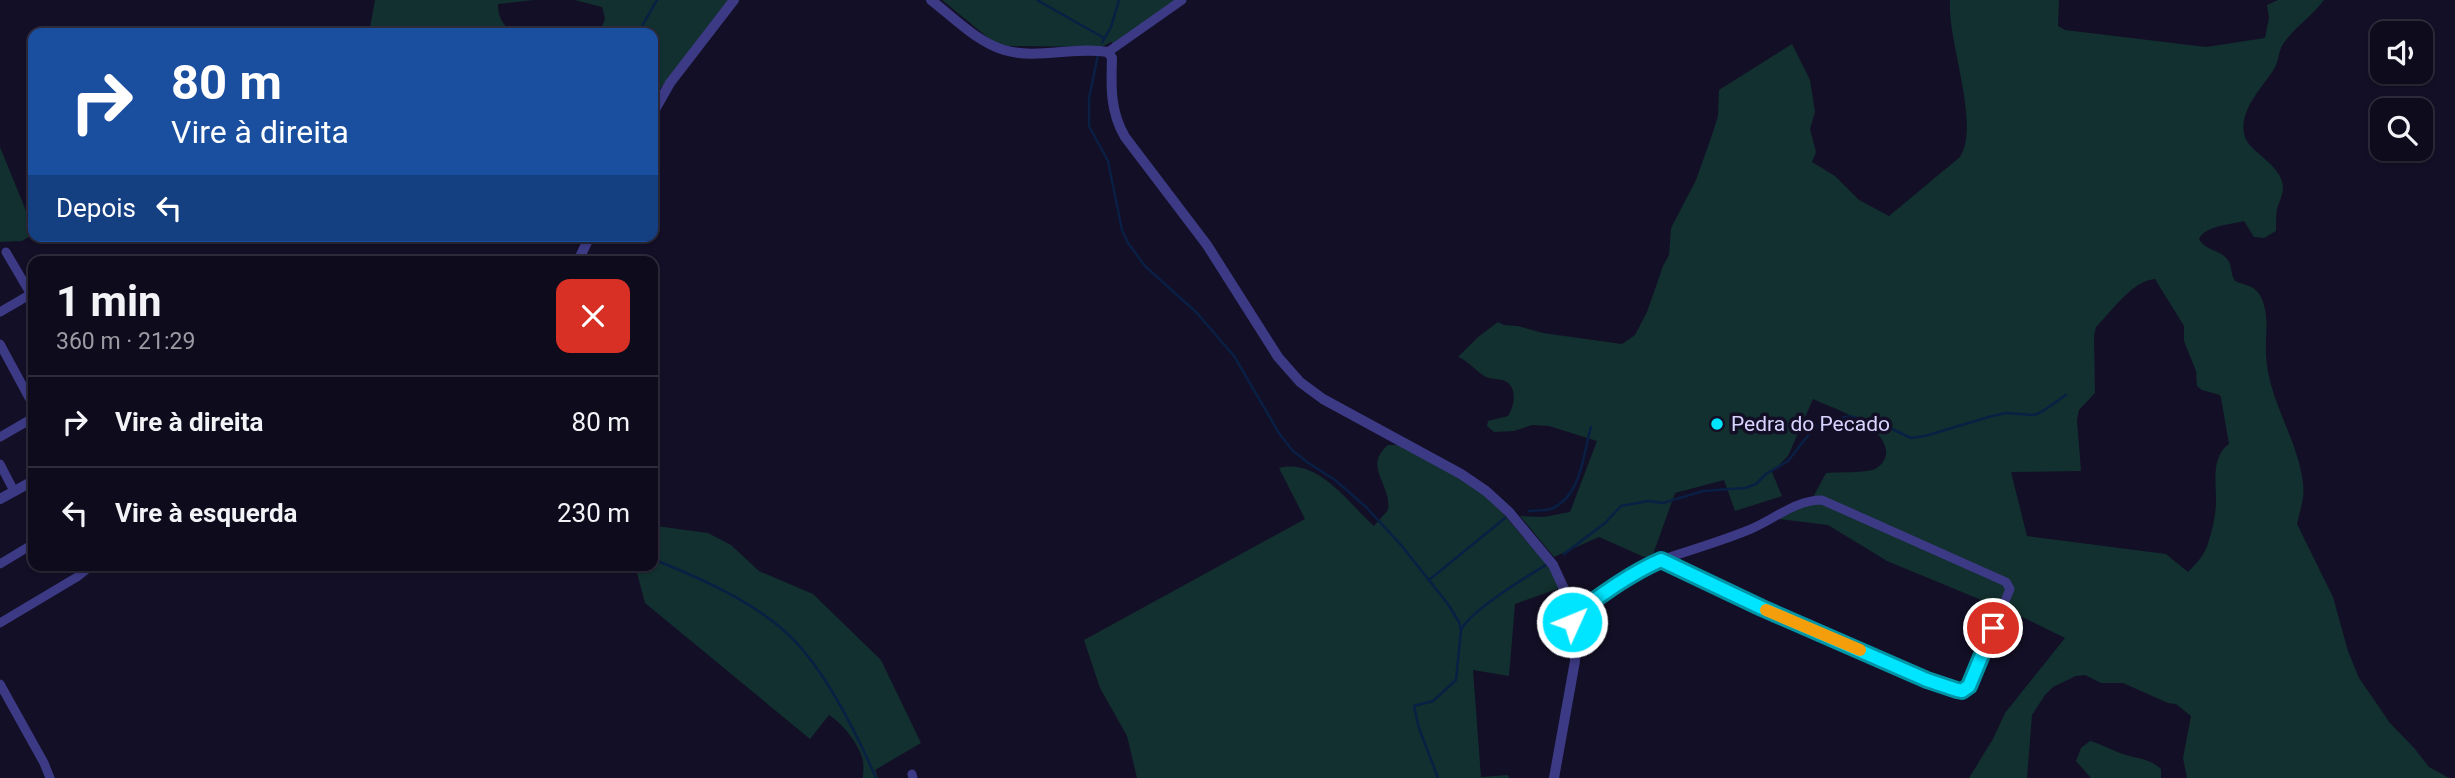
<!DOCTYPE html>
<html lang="pt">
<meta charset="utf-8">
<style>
:root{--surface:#0e0b1c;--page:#171425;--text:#f1f3f6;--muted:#9b9ba3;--line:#2e2b3b}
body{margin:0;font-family:Roboto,sans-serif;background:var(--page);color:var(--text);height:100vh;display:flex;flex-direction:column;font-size:26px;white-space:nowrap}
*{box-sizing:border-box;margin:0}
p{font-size:23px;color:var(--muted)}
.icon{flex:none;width:38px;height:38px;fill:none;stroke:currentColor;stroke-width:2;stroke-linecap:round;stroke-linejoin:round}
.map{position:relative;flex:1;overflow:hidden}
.sheet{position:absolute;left:28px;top:256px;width:630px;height:315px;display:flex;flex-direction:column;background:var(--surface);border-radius:14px;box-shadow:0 2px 5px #0004,0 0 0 2px var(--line)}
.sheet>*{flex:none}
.guide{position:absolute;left:28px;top:28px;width:630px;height:214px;border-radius:14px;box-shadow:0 2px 5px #0004,0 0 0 2px var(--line);background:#1a4fa0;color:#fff;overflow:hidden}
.controls{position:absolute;left:2370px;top:21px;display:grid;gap:14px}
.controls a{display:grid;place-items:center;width:63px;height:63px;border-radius:14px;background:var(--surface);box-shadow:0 2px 5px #0004,0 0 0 2px var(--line);font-size:35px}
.pin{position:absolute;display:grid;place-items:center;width:60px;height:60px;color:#fff;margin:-30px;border:4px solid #fff;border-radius:50%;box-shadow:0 2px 7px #0007}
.me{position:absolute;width:77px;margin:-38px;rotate:46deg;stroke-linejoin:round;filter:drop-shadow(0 0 5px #0008)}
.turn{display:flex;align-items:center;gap:24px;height:147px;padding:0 28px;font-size:32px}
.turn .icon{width:91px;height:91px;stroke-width:2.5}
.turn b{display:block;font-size:49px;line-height:60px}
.then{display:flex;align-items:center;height:66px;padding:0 28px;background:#0003;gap:14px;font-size:26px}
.round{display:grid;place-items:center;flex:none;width:74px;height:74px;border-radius:14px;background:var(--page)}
.headline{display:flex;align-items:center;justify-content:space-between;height:119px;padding:0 28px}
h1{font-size:42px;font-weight:700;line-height:52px}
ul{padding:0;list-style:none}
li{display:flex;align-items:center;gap:21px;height:91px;padding:0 28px;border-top:2px solid var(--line)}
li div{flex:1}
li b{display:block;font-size:26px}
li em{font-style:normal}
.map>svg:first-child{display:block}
.green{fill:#12302f;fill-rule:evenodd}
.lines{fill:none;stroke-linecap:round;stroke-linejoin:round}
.stream{stroke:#0a1f44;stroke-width:2.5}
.minor{stroke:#3d3a85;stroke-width:9}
.tertiary{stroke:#3d3a85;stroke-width:10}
.route-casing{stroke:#0095a6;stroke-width:18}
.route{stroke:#00e5ff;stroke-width:12}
.slow{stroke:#f59e0b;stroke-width:12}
.poi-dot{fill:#00e5ff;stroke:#130f26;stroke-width:2.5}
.labels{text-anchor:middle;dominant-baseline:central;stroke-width:7;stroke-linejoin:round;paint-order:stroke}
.poi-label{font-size:21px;fill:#d9d4ff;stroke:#130f26;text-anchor:start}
</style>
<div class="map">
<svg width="2455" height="778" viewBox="0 0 2455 778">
<rect width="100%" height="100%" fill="#130f26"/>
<path class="green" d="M375,0H534L498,4C498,19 504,29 519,33H369Z
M575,0H728L660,89L653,91V33H600L605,18L602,7Z
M942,0H1178L1115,45L1111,42L1102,47L1007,46L992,41Z
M1950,0H2059L2058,26L2065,30L2206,47L2265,38L2269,18L2267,5L2278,0H2324C2312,16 2294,28 2283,44C2278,52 2279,61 2274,69C2262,88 2237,112 2245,137C2250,153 2283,165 2283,188C2283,195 2279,202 2277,209C2276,216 2276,224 2276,231L2264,238L2254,237L2244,221C2230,225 2206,225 2199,239C2205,251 2219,249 2227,259C2233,266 2230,274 2235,281C2246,286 2255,285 2261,297C2270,317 2265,334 2266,355C2268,400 2298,439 2303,483C2305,499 2300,509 2297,524L2333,597L2348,651L2359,678L2390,723L2415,749L2429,767L2449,778H2187L2183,758L2191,716L2176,704L2168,703L2123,683H2101L2085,675L2076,676L2053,687L2045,695L2032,715L2027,778H1969L1993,739L2005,713L2065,638L2020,616L1887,561L1828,525L1779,519L1811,501L1826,473C1838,472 1866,473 1875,469C1882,465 1887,458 1886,451C1884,424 1834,409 1813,399L1788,456L1772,472L1782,496L1735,511L1724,480L1675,493L1651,560L1599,537L1554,557L1520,516L1544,517L1570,512L1597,441L1549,426L1532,425L1514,431L1494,432L1487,426L1488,421L1508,416C1515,406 1518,385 1503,380C1498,379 1492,379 1486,377C1475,371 1469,361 1458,357L1478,337L1498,322L1504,325L1518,326L1543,333L1622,344L1635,335L1647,312L1663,266L1669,255L1671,228L1696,180L1713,132L1718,116L1719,90L1792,44L1810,80L1815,112L1810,129L1816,152L1812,162L1835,176L1859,200L1889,216L1960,157C1981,124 1947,41 1950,0ZM2155,279L2184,326V341L2196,371L2197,386L2202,390L2220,395L2221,398L2229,444C2211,457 2216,482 2216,501C2216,513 2213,528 2209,540C2206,553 2198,562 2188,572L2166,554L2027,536L2011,472L2081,471L2077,420L2079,410L2095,393L2094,336L2096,327C2112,311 2132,281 2155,279Z
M0,147L33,228V234L22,241L0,242Z
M1388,445H1401L1445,468L1490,498L1552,571L1560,588L1515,604L1509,676L1473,670L1481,777L1508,775L1509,778H1137L1127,736L1100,688L1084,640L1305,519L1279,468C1319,458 1349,504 1374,526L1388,510C1392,484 1362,467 1388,445Z
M656,526L708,533L731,545L759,571L813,594L881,660L921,743L875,770L878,778H863C863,773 864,766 863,761C860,745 842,723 829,715L810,739L645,603L635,565H653V527Z
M2090,741C2102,744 2111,750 2123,754C2137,759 2149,758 2161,769V778H2091L2076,761L2081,748Z"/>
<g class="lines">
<path class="stream" d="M1037,0L1104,38
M638,33L657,0
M1102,43L1111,27L1119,0
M1098,55L1089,98V126L1108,161L1122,230L1128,243L1145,266L1197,313L1234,356L1279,433L1292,450L1307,462L1335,480L1366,507L1401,545L1448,604L1459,622L1461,630L1456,680L1433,701L1414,706L1419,728L1438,778
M1529,511C1535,510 1545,511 1551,509C1582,496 1583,454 1591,427
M1564,554L1605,523L1621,506L1648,501L1663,503L1703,491L1745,488L1756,484L1766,474L1788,461L1814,428L1826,422L1850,416L1890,428L1911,438L1925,436L1992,416L2006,413L2034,415L2043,411L2066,395
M653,559C697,577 744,597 781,628C822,662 855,730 876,778
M1429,580L1505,518
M1461,630C1471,610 1528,576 1549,563"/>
<path class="minor" d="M1108,52L1182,0
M6,252L33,298
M0,312L31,294
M0,344L33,405
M0,437L33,418
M0,464L14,491
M0,564L33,544
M1572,616L1649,565L1661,560C1691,550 1722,541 1751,529C1775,519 1795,500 1822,500L2006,582L2010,589L1969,686L1962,691C1924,683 1887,662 1852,647C1788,618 1724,590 1661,560
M0,623L77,577L92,565
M0,684L44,763L50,778
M912,774L913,778"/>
<path class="tertiary" d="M931,0C953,17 977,42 1004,50C1037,60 1075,46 1108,52L1112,58C1111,87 1110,111 1125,137L1207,245L1278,357L1300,382L1323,399L1461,474L1486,491L1509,512L1553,565L1565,591L1572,616L1575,661L1554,778
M653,113L670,83L734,0
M578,261L590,236
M0,499L33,481"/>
</g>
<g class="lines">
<defs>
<path id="route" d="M1572,622V616C1600,596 1629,574 1661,560L1762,608L1927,680L1957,690L1962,691L1969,686L1993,628"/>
</defs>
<use href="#route" class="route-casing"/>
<use href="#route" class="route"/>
<path class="slow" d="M1766,610L1860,650"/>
</g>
<circle class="poi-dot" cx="1717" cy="424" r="7"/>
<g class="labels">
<g class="poi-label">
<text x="1731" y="424">Pedra do Pecado</text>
</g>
</g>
</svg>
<div class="controls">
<a><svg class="icon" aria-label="sound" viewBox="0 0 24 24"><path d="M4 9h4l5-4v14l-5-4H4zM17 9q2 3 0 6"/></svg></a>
<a><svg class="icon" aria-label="search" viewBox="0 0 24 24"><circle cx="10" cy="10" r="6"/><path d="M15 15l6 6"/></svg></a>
</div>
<div class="pin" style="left:1993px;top:628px;background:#d93025"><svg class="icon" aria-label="arrive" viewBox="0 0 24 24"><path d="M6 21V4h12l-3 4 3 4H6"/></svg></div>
<svg class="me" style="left:1572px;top:622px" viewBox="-20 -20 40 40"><circle r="17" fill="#00e5ff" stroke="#fff" stroke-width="3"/><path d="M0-11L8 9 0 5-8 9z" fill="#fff"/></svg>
<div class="guide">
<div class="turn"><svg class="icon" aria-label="right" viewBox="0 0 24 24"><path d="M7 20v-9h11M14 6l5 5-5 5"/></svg><div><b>80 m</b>Vire à direita</div></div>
<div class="then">Depois<svg class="icon" aria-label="left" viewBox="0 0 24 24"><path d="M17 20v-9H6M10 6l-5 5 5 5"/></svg></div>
</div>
<section class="sheet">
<div class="headline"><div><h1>1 min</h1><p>360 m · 21:29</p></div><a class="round" style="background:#d93025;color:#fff"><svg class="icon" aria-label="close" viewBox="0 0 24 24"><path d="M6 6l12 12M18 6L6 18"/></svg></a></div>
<ul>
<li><svg class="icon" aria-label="right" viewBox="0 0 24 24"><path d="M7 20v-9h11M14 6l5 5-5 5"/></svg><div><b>Vire à direita</b></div><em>80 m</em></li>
<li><svg class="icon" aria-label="left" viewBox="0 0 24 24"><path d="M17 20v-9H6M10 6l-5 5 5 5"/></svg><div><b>Vire à esquerda</b></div><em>230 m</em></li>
</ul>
</section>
</div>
